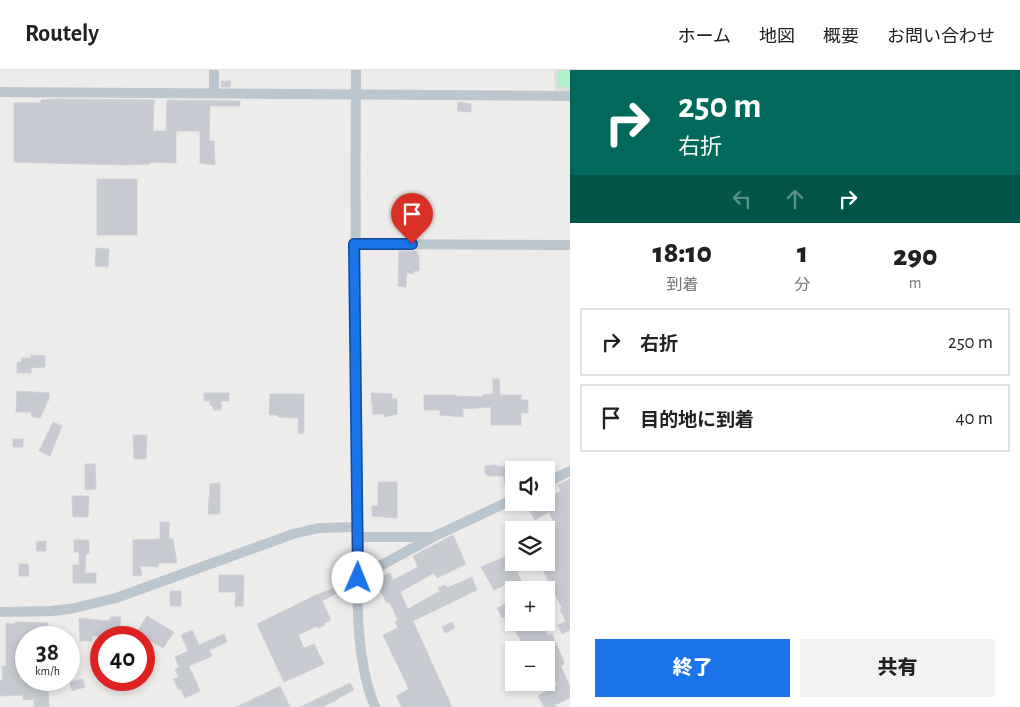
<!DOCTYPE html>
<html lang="ja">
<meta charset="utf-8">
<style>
:root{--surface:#fff;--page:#f2f2f2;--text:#202124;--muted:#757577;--line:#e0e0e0;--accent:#1a73e8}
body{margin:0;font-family:"Alegreya Sans","Noto Sans JP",sans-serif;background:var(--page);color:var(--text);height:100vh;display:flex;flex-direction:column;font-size:19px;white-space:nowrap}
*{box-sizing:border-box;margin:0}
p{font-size:16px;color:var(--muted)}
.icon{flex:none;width:28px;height:28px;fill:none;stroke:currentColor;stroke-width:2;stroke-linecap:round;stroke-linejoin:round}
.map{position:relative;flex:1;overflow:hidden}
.drawer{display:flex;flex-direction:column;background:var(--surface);width:450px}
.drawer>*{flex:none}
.guide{background:#00695c;color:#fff;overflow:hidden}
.fabs{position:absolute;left:505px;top:391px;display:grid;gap:10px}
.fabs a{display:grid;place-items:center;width:50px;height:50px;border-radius:0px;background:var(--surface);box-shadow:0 2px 8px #0003;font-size:25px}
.speed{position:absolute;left:15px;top:556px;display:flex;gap:10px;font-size:25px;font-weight:700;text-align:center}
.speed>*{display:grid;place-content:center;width:65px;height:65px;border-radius:50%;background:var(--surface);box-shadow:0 2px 8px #0003;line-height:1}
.speed small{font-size:12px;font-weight:400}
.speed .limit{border:8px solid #d22;background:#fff;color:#111}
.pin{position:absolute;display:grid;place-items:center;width:42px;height:42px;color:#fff;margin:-51px -21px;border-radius:50% 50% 50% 0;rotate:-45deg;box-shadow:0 0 5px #0007}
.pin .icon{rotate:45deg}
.me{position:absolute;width:55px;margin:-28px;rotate:1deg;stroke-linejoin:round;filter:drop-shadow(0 0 4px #0008)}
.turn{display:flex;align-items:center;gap:18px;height:105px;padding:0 25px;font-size:22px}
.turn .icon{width:65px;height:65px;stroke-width:2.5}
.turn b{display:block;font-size:35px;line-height:42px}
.lanes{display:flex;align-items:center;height:48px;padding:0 25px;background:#0003;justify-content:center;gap:25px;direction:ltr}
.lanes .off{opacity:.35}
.eta{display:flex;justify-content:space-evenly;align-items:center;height:85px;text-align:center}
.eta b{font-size:30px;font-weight:800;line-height:35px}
.action{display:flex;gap:10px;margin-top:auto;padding:10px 25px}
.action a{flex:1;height:58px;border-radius:0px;background:var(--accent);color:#fff;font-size:20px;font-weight:800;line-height:58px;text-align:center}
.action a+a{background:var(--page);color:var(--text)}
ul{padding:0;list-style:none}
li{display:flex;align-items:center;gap:15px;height:68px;margin:0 10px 8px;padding:0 15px;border:2px solid var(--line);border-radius:0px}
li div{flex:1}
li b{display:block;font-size:19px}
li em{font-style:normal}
header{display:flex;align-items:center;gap:30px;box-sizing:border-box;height:70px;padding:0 25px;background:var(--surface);border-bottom:1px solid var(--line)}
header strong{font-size:24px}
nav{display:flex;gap:28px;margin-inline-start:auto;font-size:18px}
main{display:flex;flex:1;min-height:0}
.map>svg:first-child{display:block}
.education{fill:#dfdcdd}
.green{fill:#b4f1cb}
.building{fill:#c7cad1;stroke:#ced1d8}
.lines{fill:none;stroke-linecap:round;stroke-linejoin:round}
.minor{stroke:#bbc6cf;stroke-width:10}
.route-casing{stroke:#114b97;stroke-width:12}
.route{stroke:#1a73e8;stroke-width:9}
</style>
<header>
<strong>Routely</strong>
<nav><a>ホーム</a><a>地図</a><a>概要</a><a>お問い合わせ</a></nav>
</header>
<main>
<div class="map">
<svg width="570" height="637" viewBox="0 0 570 637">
<rect width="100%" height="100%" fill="#eeebeb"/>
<path class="education" d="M554,0H570V21H555Z"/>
<path class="green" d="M558,0H570V17H558Z"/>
<path class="building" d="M221,11H231L230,17H221Z
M56,29L154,30L153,61H166L167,30L240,31V36H210L209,71H214L215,95L200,93V61H176V93L150,92V94L123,95L14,92V33H41V30Z
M458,32L471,34V42L457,41Z
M97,109H137V165H97Z
M96,178L109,179L108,197L95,196Z
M399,181H417V185H419V201H414V204L407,203L406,217L398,216Z
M31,285L45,286V297L31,298V303H17V292H21V288H31Z
M493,309H499L500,325H521V330H528V343H521V355H491V337L463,339V347L440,345V340H424V325H456V326L482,327V325L493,324Z
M17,321L49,323V329L40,348L32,347L31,342H16Z
M204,323H229V331H221V340H213V336L210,335V331H204Z
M371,323L392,324V329H397V344L384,347V344H373Z
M270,324H304V363L298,364V348L278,347V345H269Z
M53,352L62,356L50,386L39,381Z
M133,365H147L146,389H134Z
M13,369H23V377H13Z
M85,394H95L96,419L85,420Z
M496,395V396L514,397V412H504V406H487V404H485V396Z
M570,409V560L562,564L558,555L566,551L560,540L562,538L539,492H546V459L555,455L549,442L535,450L528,438L539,432H546V429L561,421L558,415Z
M378,412H397V448L372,446V436H378Z
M220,413V444H208L210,414Z
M72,426H89L88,447H73Z
M160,452H169V469H173L177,493H159L158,497L140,496L142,505L133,506V470L160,469Z
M453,465L466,494L437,508L434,503L400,522L408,539L440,521L438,518L445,515L447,518L472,507L477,520L413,551L452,637H402L396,626L409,619L383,565L398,558L395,552L398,550L390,533L386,532L379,518L376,519L372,512L390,503L393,510L418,497L413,486Z
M74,470H89V484H86L85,503H96V513H73V495H79V482H74Z
M46,471V481H37L36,472Z
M509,485L510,486L512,485L514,492L516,493L513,494L526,520H512L509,513L494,520L481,497Z
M19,494H28L29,506H19Z
M219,505H244L243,536H235L236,522H219Z
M341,515L343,520L322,531L331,550L324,553L325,555L318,558L317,556L298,565L304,578L314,574L324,594L284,612L257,554L316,525Z
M170,521H181V536H170Z
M514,530V543L502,548L497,538Z
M147,546L174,562L163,578L137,562Z
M111,547H121L119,567L92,566V571H80L79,548L108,551Z
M15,552L48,553V568H24L26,610H45V619H48L49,637H34V629L23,630V625L0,626V610H3L2,596H6V553L15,554Z
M452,552L455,558L445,563L442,557Z
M534,552H541L548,566L552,564L564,592H563L564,594L561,596L570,617V628L555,635L556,637H544L538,626L557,616L551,601L546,603V580H523L519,573L522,572L516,562Z
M192,560L199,575L224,564L227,572L209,580L212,586L189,596L200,621L185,628L181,619L179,620L173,609L179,607L175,600L179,597L175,587L188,581L181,565Z
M83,609L85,617L72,621L70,612Z
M350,613L354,620L337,629V630L321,637H300Z
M280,616L290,637H236L268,622Z"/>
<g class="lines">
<path class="minor" d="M356,0C355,141 356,282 358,424C359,488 350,578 375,637
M0,22L570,26
M214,23V0
M354,174L570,175
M546,413L570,401
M358,467H432
M358,508L433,467L514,429
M0,542L51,541L70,539L116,528L293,464L319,458L358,457"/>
</g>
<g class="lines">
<defs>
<path id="route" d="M358,508L354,174H412"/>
</defs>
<use href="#route" class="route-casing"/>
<use href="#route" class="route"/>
</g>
</svg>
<div class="fabs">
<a><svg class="icon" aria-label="sound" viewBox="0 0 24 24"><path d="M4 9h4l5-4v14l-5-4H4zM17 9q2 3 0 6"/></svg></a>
<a><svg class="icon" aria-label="layers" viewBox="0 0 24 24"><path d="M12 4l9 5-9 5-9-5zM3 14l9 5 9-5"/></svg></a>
<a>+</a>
<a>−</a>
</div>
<div class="speed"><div>38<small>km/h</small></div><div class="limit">40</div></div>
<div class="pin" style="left:412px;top:174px;background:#d93025"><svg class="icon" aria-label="arrive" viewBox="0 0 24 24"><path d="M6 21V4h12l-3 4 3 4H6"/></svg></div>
<svg class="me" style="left:358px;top:508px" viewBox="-20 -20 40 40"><circle r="19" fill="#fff"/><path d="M0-13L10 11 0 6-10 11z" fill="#1a73e8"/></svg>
</div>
<section class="drawer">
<div class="guide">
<div class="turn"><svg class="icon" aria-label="right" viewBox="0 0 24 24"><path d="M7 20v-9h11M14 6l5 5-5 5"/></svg><div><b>250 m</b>右折</div></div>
<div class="lanes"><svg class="icon off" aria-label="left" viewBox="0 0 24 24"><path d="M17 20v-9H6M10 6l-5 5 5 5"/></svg><svg class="icon off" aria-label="ahead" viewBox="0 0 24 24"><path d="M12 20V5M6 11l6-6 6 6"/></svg><svg class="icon" aria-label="right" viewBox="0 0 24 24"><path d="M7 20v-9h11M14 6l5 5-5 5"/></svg></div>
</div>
<div class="eta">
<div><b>18:10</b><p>到着</p></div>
<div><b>1</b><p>分</p></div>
<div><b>290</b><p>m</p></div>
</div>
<ul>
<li><svg class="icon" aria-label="right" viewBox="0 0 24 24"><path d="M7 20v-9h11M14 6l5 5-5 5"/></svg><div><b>右折</b></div><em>250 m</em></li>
<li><svg class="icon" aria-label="arrive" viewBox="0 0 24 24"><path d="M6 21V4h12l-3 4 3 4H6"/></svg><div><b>目的地に到着</b></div><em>40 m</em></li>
</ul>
<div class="action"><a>終了</a><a>共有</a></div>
</section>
</main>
